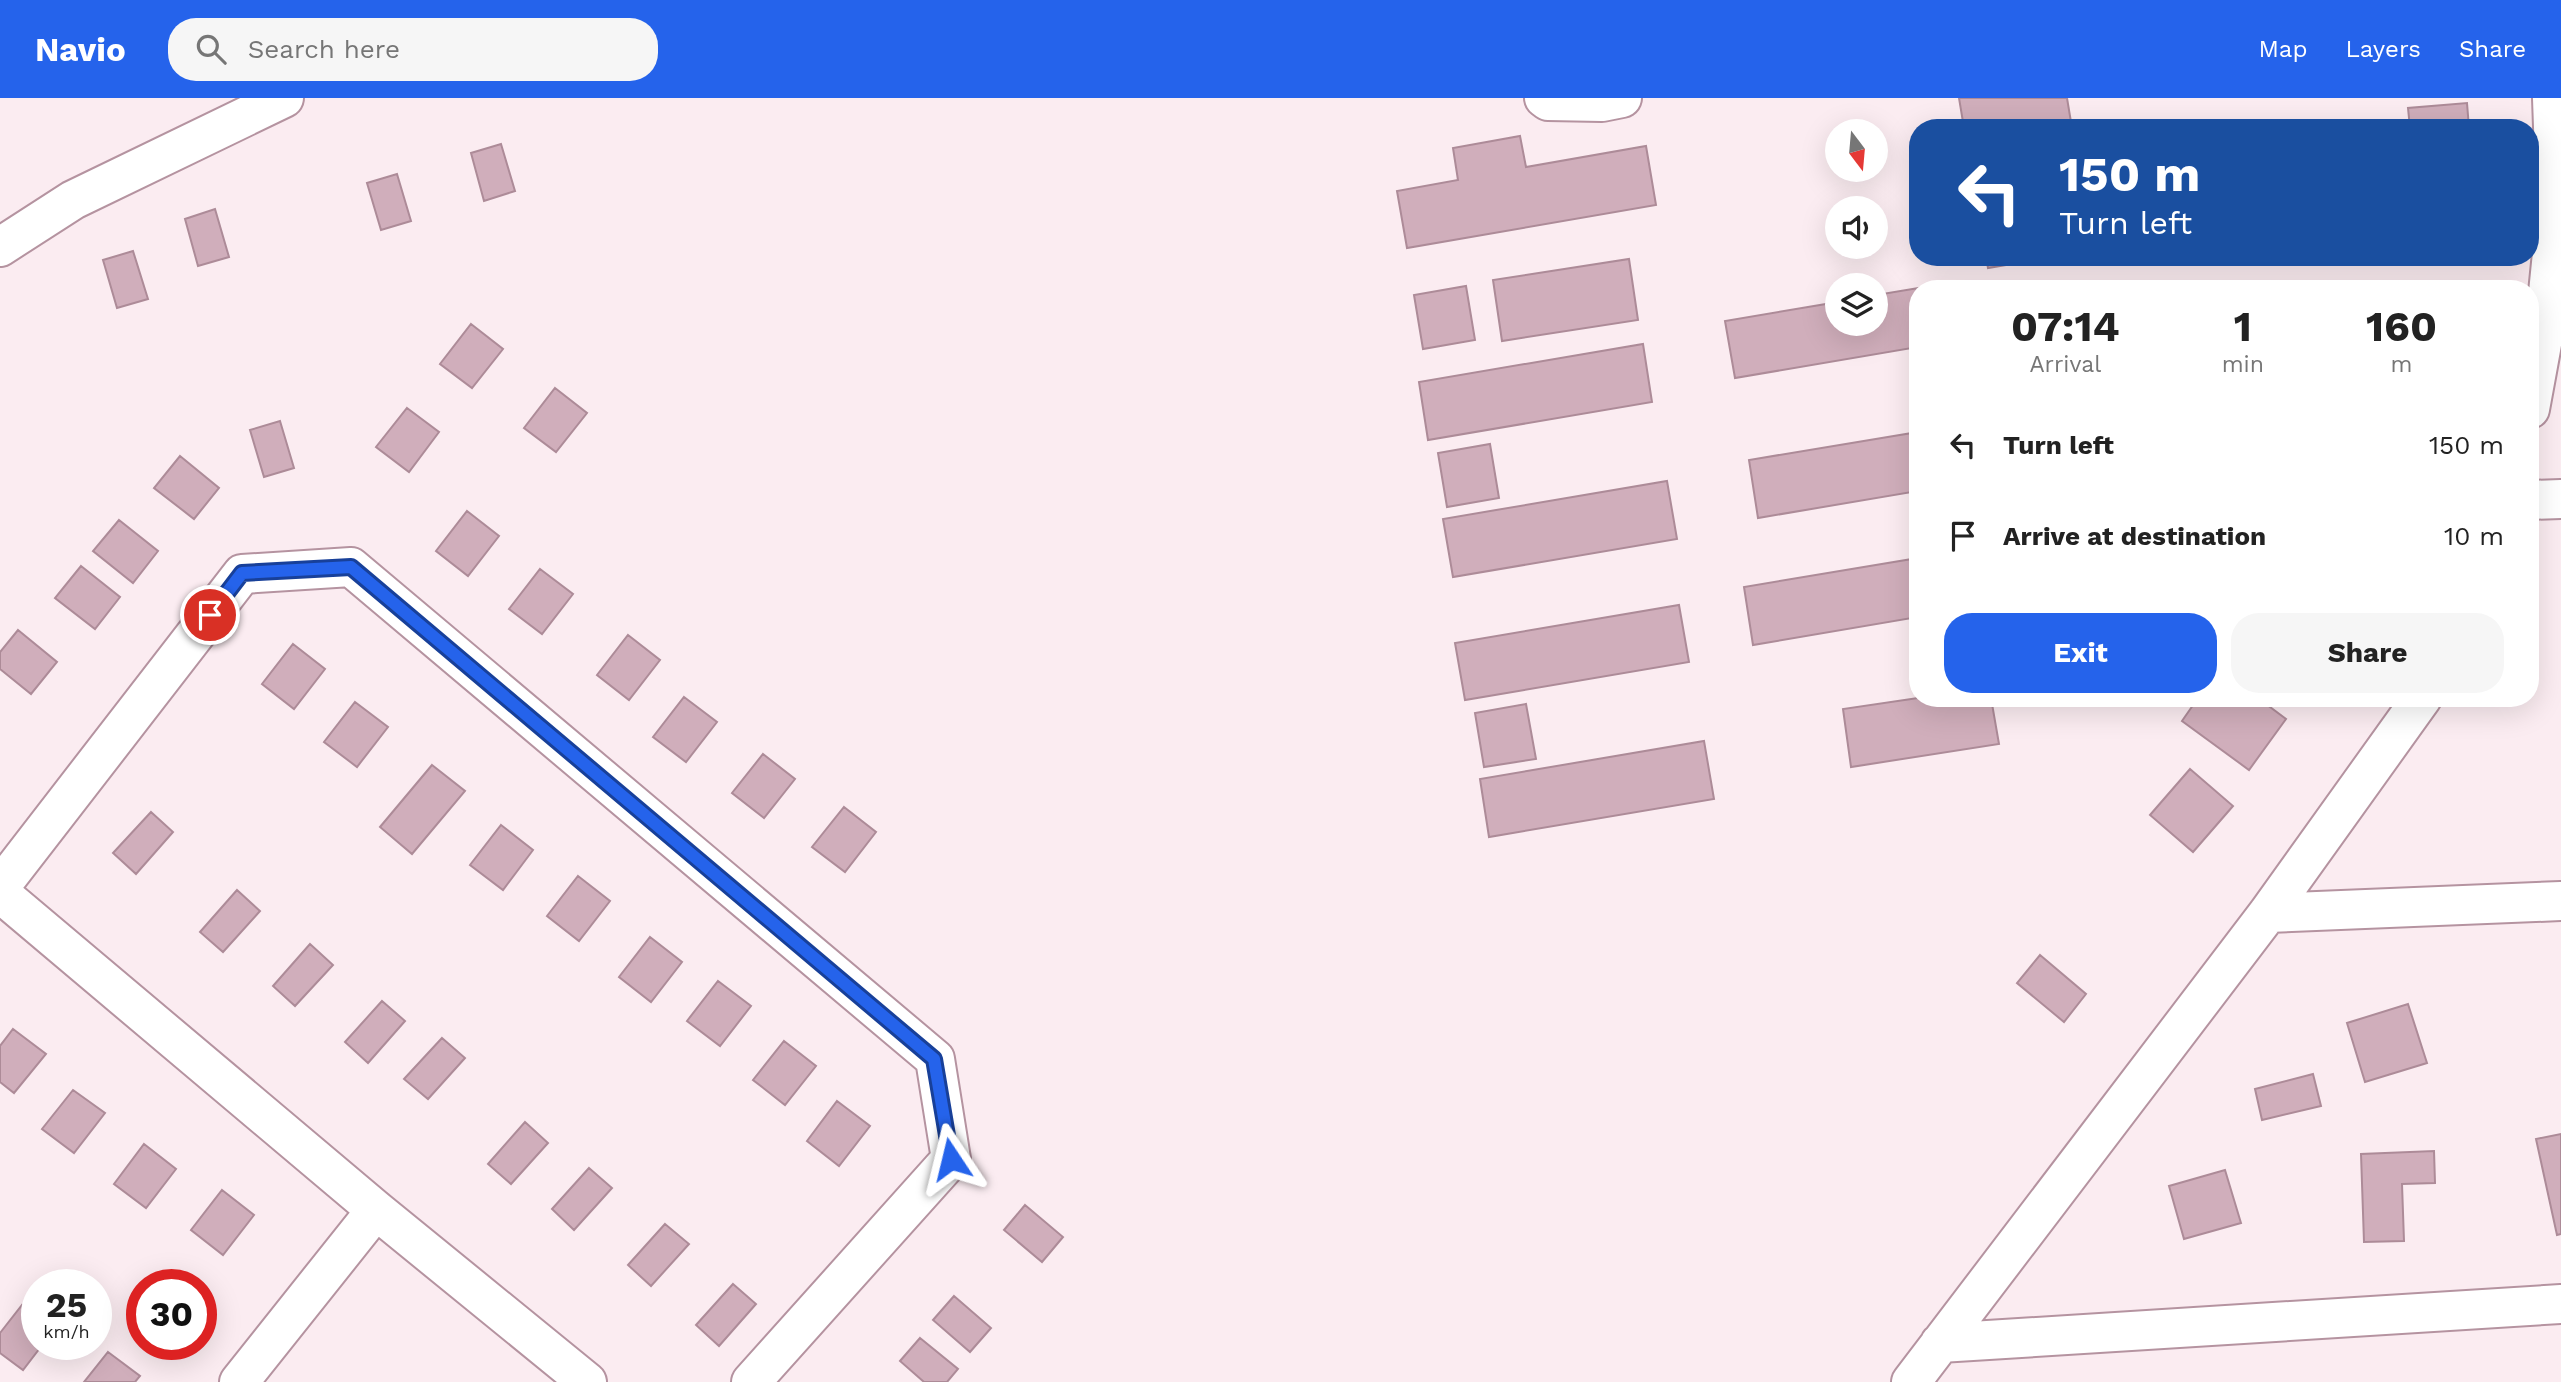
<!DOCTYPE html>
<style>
:root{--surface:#fff;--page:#f6f6f6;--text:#222;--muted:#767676;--accent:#2563eb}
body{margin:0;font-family:"Work Sans",sans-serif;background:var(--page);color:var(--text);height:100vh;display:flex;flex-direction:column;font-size:26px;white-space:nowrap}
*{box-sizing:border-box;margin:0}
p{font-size:23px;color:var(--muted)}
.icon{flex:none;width:38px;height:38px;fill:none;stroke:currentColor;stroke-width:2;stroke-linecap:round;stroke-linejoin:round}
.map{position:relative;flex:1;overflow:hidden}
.side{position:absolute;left:1909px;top:182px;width:630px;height:427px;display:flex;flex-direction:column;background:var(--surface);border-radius:28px;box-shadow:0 7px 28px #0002}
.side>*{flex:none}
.guide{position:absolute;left:1909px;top:21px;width:630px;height:147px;border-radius:28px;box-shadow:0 7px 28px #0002;background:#1a4fa0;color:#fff;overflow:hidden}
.needle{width:46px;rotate:164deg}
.controls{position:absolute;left:1825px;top:21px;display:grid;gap:14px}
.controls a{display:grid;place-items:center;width:63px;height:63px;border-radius:50%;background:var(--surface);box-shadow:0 7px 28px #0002;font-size:35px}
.speed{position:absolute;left:21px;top:1171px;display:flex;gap:14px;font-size:35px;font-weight:700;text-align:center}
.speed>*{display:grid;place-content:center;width:91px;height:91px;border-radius:50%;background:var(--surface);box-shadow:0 7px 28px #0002;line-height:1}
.speed small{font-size:18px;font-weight:400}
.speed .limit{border:10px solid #d22;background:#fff;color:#111}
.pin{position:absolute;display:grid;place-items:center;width:60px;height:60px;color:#fff;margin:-30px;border:4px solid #fff;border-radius:50%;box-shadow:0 2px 7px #0007}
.me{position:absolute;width:77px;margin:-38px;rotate:350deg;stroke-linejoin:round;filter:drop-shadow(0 0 5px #0008)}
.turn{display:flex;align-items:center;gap:24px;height:147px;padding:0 35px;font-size:32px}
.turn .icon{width:91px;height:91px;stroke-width:2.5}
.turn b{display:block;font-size:49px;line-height:60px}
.eta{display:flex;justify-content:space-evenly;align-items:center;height:119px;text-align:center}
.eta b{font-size:42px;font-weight:700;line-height:49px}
.cta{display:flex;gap:14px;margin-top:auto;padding:14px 35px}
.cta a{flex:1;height:80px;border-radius:28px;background:var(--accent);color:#fff;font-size:28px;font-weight:700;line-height:80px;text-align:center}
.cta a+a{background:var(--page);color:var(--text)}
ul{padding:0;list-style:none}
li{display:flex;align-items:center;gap:21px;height:91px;padding:0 35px}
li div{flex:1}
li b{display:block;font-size:26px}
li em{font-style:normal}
header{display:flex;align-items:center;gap:42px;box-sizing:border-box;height:98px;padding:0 35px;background:var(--accent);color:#fff}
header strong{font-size:33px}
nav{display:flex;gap:38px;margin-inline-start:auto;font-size:24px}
.search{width:490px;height:63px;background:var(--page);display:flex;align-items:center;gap:18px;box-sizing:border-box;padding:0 24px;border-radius:28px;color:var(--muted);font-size:26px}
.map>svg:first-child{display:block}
.building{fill:#d0aebb;stroke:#ad8b98;stroke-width:2}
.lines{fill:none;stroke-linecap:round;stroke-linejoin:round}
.minor-casing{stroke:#b593a0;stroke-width:42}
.minor{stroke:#fff;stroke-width:38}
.route-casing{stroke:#184099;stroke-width:18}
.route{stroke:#2563eb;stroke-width:12}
</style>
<header>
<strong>Navio</strong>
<div class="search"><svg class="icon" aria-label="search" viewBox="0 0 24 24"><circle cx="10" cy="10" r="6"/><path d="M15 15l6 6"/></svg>Search here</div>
<nav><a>Map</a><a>Layers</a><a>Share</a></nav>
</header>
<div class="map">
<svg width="2561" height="1284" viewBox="0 0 2561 1284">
<rect width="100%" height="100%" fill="#fbecf1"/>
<path class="building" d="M1959,0H2067L2072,30H1964Z
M2467,5L2469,30H2410L2408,10Z
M1520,38L1526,69L1646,48L1656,107L1407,150L1397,93L1458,82L1453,50Z
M501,46L515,93L484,103L471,55Z
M397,76L411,123L381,132L367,85Z
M215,111L229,159L198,168L185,121Z
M133,153L148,201L117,210L103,162Z
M1986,159H2054L1988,170Z
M1629,161L1638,222L1502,243L1493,182Z
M1949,185L1950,191H1918V249L1735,280L1725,223L1838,204V226H1876V197Z
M1466,188L1475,242L1423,251L1414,197Z
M471,226L503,251L472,290L440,266Z
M1643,246L1652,304L1428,342L1419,284Z
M555,290L587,315L556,354L524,330Z
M407,310L439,334L409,374L376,349Z
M280,323L294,370L264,379L250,332Z
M1918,334V393L1758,420L1749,362Z
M1490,346L1499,400L1447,409L1438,355Z
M180,358L219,390L194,421L154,390Z
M1667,383L1677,441L1453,479L1443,421Z
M467,413L499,438L468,478L436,453Z
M119,422L158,453L133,485L93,453Z
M1918,460V519L1753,547L1744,489Z
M81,468L120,499L95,531L55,500Z
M540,471L573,496L542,536L509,511Z
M1679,507L1689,564L1465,602L1455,545Z
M18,532L57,564L31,596L0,571V554Z
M628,537L660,562L629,602L597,577Z
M293,546L325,571L294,611L262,586Z
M684,599L717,624L686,664L653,639Z
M1918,600H1991L1999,646L1851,669L1843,611Z
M2198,600H2258L2286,621L2249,672L2182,623Z
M355,604L388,629L357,669L324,644Z
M1526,606L1536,661L1484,669L1475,615Z
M1704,643L1714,701L1489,739L1480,681Z
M763,656L795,681L764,720L732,695Z
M432,667L465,693L412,756L380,729Z
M2190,671L2233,708L2193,754L2150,717Z
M844,709L876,734L845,774L812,749Z
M151,714L173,734L136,776L113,755Z
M501,727L533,752L503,792L470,767Z
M578,778L610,803L579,843L547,818Z
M237,792L260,813L223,854L200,834Z
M650,839L682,864L651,904L619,879Z
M310,846L333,867L295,908L273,888Z
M2040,857L2086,896L2064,924L2017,885Z
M718,883L751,908L720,948L687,923Z
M382,903L405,923L368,965L345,944Z
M2408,906L2427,965L2365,984L2347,925Z
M13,931L46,956L14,995L0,984V948Z
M442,940L465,960L428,1001L404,981Z
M784,943L816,968L785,1007L753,982Z
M2313,976L2321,1008L2262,1022L2255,991Z
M73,992L105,1015L74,1055L42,1031Z
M837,1003L870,1028L839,1068L807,1043Z
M525,1024L548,1045L511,1086L488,1066Z
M2561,1036V1136L2557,1137L2536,1041Z
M144,1046L176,1071L146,1110L114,1086Z
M2434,1053L2435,1085L2402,1086L2404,1143L2364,1144L2361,1056Z
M589,1070L612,1090L574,1132L552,1111Z
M2225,1072L2241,1125L2184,1141L2169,1088Z
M222,1092L254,1117L223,1157L191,1132Z
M1025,1107L1063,1139L1042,1164L1004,1132Z
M665,1126L689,1146L651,1188L628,1167Z
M733,1186L756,1206L719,1248L696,1227Z
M954,1198L991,1230L970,1254L933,1222Z
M22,1207L37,1219V1246H43L23,1272L0,1255V1235Z
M920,1240L958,1271L947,1284H924L900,1263Z
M108,1254L140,1278L135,1284H84Z"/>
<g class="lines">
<defs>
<path id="minor" d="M1544,0L1548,3L1602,4L1622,0
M0,149L73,102L284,0
M2530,311L2544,235L2556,115L2552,0
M2530,402L2561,401
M0,789L242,476L351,469L935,961L951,1061L751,1284
M0,795L376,1112L587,1284
M2268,815L2561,803
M1940,1245L2561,1206
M239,1284L376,1112
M1911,1284L2268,815L2422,600"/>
</defs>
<use href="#minor" class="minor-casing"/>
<use href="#minor" class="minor"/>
</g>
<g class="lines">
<defs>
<path id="route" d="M210,517L242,475L351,469L934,961L951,1061"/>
</defs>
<use href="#route" class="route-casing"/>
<use href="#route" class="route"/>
</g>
</svg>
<div class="controls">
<a><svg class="needle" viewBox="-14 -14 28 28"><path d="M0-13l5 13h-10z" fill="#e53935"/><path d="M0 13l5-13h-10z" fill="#767676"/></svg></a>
<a><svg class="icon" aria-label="sound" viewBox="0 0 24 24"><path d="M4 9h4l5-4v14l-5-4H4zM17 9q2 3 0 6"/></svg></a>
<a><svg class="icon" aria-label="layers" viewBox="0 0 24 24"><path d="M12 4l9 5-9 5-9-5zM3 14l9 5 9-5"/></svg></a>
</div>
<div class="speed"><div>25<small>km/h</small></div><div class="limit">30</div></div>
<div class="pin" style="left:210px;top:517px;background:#d93025"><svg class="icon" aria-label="arrive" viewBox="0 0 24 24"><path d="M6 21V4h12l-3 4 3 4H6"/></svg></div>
<svg class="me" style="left:951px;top:1061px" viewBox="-20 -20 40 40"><path d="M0-17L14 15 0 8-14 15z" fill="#2563eb" stroke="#fff" stroke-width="4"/></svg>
<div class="guide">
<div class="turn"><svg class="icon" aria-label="left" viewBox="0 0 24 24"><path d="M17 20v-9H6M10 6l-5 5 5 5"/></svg><div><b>150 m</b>Turn left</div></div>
</div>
<section class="side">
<div class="eta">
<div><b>07:14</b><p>Arrival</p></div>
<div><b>1</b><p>min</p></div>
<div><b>160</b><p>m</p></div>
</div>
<ul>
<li><svg class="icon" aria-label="left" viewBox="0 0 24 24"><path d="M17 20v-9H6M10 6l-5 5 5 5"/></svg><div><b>Turn left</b></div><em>150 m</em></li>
<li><svg class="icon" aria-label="arrive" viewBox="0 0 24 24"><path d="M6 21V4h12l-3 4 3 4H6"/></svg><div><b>Arrive at destination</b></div><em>10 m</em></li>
</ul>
<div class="cta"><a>Exit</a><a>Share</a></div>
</section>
</div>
